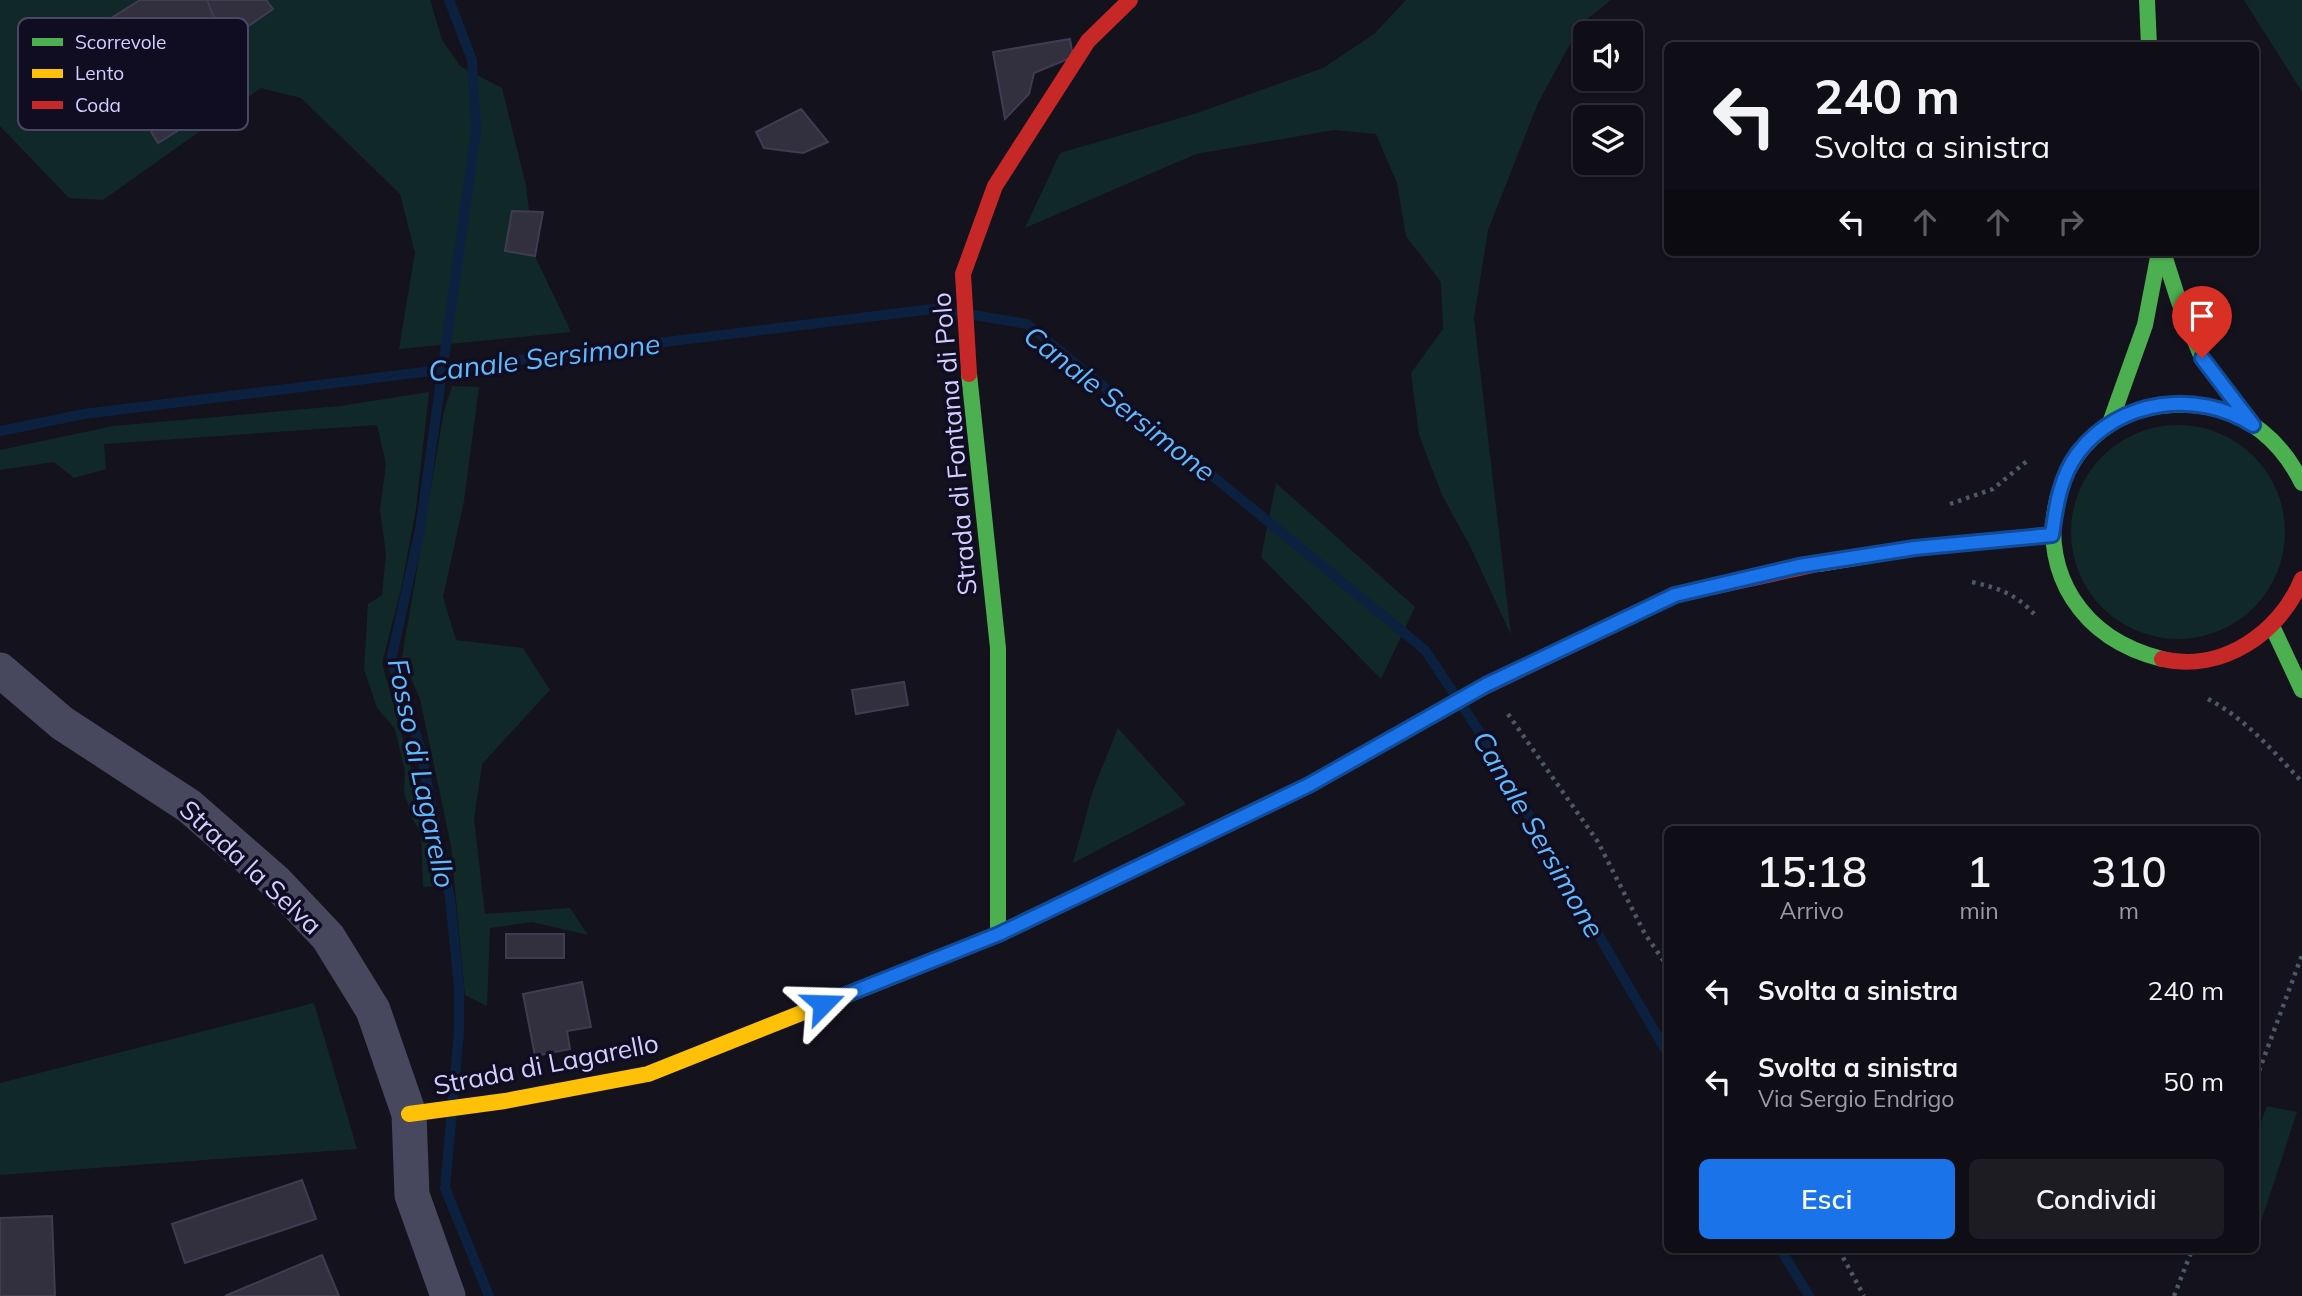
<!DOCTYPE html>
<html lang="it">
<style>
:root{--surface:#0f0e16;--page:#1d1c23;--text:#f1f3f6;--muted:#9b9ca1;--line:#2f2e35;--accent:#1a73e8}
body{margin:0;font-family:Mulish,sans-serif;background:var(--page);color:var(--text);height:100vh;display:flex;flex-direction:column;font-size:26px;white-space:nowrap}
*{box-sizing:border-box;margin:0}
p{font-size:23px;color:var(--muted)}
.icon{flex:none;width:38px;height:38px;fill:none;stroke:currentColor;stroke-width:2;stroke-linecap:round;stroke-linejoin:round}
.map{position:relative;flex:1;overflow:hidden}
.sheet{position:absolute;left:1664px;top:826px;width:595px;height:427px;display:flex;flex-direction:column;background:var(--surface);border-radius:10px;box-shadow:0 2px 5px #0004,0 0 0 2px var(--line)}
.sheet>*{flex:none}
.hud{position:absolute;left:1664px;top:42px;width:595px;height:214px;border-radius:10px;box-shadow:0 2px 5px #0004,0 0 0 2px var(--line);background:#0f0e16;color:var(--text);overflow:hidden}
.buttons{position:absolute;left:1573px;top:21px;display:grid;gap:14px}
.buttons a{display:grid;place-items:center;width:70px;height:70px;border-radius:10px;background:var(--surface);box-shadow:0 2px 5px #0004,0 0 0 2px var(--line);font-size:35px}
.pin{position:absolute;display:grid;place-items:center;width:60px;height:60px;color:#fff;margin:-72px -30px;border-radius:50% 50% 50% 0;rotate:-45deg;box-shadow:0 0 7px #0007}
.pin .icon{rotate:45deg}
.me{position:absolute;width:77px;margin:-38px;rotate:68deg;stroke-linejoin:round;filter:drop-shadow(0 0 5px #0008)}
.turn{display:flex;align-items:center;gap:24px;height:147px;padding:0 35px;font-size:32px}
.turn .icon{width:91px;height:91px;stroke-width:2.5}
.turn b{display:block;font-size:49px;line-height:60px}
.lanes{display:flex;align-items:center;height:66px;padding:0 35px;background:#0003;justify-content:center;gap:35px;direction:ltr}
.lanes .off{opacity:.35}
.eta{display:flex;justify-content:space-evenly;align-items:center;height:119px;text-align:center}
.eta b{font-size:42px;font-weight:600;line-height:49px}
.primary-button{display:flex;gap:14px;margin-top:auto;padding:14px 35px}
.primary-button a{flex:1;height:80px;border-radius:10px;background:var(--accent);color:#fff;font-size:28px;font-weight:600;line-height:80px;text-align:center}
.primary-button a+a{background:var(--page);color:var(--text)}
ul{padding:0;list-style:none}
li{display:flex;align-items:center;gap:21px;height:91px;padding:0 35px}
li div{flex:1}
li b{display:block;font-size:26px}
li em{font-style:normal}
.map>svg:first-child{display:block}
.green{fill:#112828}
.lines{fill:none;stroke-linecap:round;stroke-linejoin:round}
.stream{stroke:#0c2140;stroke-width:10}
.building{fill:#32303f;stroke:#3f3c51;stroke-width:2}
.path{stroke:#495966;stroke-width:4.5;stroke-dasharray:3.5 5;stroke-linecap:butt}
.street{stroke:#47475e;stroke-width:35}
.fast{stroke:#4caf50;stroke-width:16}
.slow{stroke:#ffc107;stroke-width:16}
.jam{stroke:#c62828;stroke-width:16}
.route-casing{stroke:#114b97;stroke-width:18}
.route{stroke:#1a73e8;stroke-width:12}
.labels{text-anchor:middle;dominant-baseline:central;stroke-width:7;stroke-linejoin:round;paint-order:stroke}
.street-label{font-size:26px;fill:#d2cfff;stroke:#100d22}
.water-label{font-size:28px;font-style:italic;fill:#5dbbff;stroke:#100d22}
.key{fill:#100d22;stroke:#4a4764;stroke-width:2}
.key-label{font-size:19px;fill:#d2cfff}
</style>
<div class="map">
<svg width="2302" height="1296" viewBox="0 0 2302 1296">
<rect width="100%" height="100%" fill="#14121d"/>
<path class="green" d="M0,0H430L442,40L461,67L502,88L526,186L535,256L571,332L399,349L415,253L400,194L301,98L261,88L103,200L69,198L0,126Z
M1406,0H1611L1581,24L1538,103L1488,230L1474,318L1511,635L1471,548L1442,495L1419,435L1411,373L1443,329L1441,282L1406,236L1397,183L1376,134L1334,130L1196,154L1025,228L1060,153L1197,113L1323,68L1374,34Z
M2244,0H2302V92Z
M452,386L479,387L464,501L443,597L456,640L523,648L550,690L482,764L474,819L485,914L570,908L588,935L532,922L490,928L487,1006L465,995L451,846L420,699L402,657L444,411Z
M429,392L416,509L401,589L382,663L423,812L436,886L423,887L421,832L413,820L404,792L405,772L395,729L377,708L364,669L368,604L382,595L386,554L380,510L386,464L377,425L104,444L106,469L74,478L54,462L0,470V450L113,426L340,406Z
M2071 532a107 107 0 1 1 214 0a107 107 0 1 1-214 0Z
M1276,483L1415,607L1381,679L1261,557Z
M1118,728L1186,804L1073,863L1093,790Z
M314,1003L357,1149L0,1175V1083Z
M2267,1106L2297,1112L2259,1228L2256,1221V1136Z"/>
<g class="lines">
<path class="stream" d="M449,0L472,60L476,131L420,529L391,660L419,743L450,898L459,987V1033L445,1188L489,1296
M974,315L1027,324L1425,650L1483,737L1668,1054
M0,431L84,414L932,309L958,313
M1781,1250L1809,1296"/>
</g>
<path class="building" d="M140,0H207L224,43L112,104L73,42Z
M207,0H266L273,9L224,43Z
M1070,39L1073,57L1034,73L1029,94L1005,119L993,52Z
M176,99L190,123L158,143L140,113Z
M801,109L828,142L803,153L764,148L756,132Z
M512,211L543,212L535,256L505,251Z
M904,682L908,705L856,714L852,690Z
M506,934H564V958H506Z
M582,982L591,1027L567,1031L570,1049L535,1056L523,994Z
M302,1180L316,1219L185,1263L172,1224Z
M52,1216L55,1296H0V1218Z
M322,1255L339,1296H225Z"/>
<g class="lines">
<path class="path" d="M1950,504L1993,489L2027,461
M1972,582C1998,588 2016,594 2034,614
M2208,699C2246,719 2273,751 2302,782
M1508,714L1598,842L1645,934L1668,967
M2256,1079L2302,955
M1839,1250L1864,1296
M2174,1296L2192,1250"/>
<path class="street" d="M0,670L62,723L189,806L276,882L328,937L373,1010L409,1114L412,1195L448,1296"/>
<path class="fast" d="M2147,0L2149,46
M2163,252L2179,302L2202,358L2252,423
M969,374L998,648V934
M2110,423L2145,325L2159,252
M2272,626L2302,690
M2162,659C1991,616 2035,386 2201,406C2248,412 2282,442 2302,483
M897,975L998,934L1309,785L1480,689"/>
<path class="slow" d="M1818,564L1915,548L2051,535
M409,1114L505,1101L648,1074L897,975"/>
<path class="jam" d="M969,374L963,274L995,186L1088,41L1130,0
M2162,659C2222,673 2280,633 2302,579
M1480,689L1675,595L1818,564"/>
</g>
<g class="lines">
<defs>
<path id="route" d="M823,1004L999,934L1309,785L1486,685L1675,595L1799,566L1915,548L2052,535C2056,506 2060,477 2078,453C2119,399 2198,389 2253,425L2202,358"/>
</defs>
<use href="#route" class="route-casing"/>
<use href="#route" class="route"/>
</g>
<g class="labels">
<g class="street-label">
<text transform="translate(954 444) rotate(-95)">Strada di Fontana di Polo</text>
<text transform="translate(251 867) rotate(43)">Strada la Selva</text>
<text transform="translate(546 1064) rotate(-11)">Strada di Lagarello</text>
</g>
<g class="water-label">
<text transform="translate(544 357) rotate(-7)">Canale Sersimone</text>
<text transform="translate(1120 403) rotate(38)">Canale Sersimone</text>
<text transform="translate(422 773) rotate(78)">Fosso di Lagarello</text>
<text transform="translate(1539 834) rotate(60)">Canale Sersimone</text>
</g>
</g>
<rect x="18" y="18" width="230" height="112" rx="10" class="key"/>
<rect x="32" y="38" width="31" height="8" fill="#4caf50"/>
<rect x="32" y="69" width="31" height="9" fill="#ffc107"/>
<rect x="32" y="101" width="31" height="8" fill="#c62828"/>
<g class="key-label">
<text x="75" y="49">Scorrevole</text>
<text x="75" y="80">Lento</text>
<text x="75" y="112">Coda</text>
</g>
</svg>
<div class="buttons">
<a><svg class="icon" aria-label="sound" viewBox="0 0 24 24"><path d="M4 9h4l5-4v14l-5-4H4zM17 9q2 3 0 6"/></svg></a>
<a><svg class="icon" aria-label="layers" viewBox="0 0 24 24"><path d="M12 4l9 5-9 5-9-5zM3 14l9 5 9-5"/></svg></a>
</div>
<div class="pin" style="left:2202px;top:358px;background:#d93025"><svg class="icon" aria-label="arrive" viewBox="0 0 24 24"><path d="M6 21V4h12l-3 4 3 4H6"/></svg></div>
<svg class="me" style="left:823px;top:1004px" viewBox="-20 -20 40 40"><path d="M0-17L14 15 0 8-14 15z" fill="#1a73e8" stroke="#fff" stroke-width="4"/></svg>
<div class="hud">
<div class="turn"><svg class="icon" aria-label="left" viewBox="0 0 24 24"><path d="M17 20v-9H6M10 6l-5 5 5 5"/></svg><div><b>240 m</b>Svolta a sinistra</div></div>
<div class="lanes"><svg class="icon" aria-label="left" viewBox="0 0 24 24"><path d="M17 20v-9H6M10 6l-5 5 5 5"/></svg><svg class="icon off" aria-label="ahead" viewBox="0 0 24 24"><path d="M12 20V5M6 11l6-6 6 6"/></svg><svg class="icon off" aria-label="ahead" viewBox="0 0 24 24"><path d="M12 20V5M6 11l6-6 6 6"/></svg><svg class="icon off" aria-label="right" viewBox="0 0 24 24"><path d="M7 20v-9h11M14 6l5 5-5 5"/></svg></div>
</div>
<section class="sheet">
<div class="eta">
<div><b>15:18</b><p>Arrivo</p></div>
<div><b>1</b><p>min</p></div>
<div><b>310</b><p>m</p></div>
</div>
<ul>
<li><svg class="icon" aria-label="left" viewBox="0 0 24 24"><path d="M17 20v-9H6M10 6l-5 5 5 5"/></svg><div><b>Svolta a sinistra</b></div><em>240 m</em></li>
<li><svg class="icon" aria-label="left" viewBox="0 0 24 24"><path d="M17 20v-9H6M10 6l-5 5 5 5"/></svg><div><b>Svolta a sinistra</b><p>Via Sergio Endrigo</p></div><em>50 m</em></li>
</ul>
<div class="primary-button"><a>Esci</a><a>Condividi</a></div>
</section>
</div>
